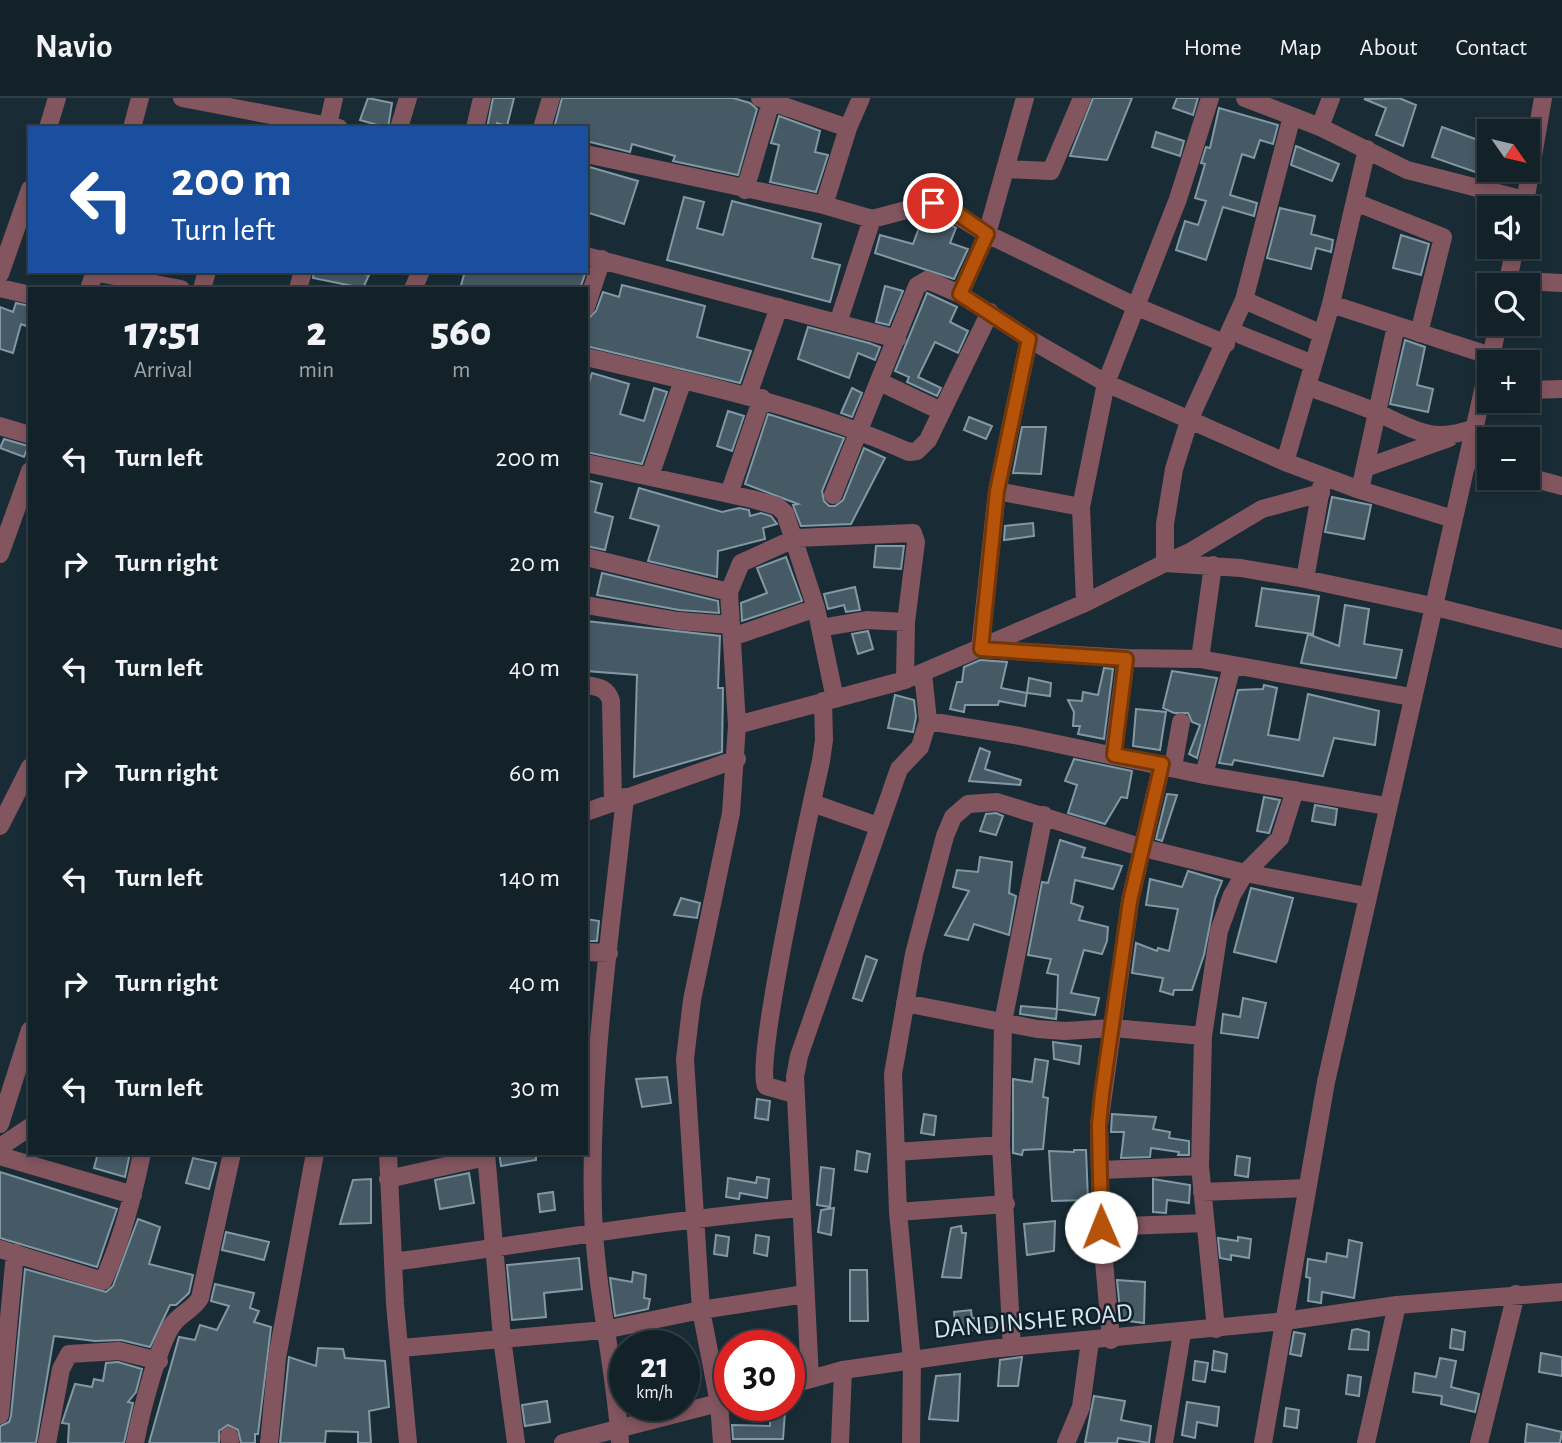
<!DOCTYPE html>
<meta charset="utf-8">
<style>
:root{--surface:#132128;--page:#202e34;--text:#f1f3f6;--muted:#9da3a8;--line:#323e45}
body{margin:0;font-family:"Alegreya Sans",sans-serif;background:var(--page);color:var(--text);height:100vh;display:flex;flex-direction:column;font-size:26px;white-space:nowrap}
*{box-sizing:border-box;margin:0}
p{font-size:23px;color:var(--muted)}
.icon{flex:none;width:38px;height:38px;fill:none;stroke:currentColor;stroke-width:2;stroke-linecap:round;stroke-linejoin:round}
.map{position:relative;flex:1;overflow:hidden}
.drawer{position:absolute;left:28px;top:189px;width:560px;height:868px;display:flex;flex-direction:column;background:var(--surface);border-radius:0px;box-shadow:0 4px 10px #0003,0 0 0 2px var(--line)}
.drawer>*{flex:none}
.hud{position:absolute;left:28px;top:28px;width:560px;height:147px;border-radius:0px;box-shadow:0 4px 10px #0003,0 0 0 2px var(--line);background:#1a4fa0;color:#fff;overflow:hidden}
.needle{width:46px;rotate:124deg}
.fabs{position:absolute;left:1477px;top:21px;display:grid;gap:14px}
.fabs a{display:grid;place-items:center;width:63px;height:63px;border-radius:0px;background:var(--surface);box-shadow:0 4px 10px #0003,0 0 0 2px var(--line);font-size:35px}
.speed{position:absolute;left:609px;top:1232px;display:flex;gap:14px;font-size:35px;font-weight:700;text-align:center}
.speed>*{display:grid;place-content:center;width:91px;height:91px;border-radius:50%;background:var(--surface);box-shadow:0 4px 10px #0003,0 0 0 2px var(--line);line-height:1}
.speed small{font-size:18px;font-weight:400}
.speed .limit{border:10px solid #d22;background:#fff;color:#111}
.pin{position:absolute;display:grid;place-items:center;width:60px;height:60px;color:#fff;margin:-30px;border:4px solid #fff;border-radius:50%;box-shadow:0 2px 7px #0007}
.me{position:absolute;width:77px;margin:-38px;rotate:359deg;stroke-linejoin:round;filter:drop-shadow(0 0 5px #0008)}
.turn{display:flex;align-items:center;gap:24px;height:147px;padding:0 28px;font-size:32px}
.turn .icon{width:91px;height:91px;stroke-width:2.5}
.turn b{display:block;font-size:49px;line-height:60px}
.eta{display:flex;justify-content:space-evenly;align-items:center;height:119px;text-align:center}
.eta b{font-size:42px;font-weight:800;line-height:49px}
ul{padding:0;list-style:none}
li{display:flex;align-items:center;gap:21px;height:105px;padding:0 28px}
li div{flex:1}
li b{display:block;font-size:26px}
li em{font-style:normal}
header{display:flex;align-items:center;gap:42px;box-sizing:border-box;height:98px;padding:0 35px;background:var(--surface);border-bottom:2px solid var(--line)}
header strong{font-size:33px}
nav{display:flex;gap:38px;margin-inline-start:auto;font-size:24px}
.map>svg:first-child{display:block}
.building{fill:#455a65;stroke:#8298a4;stroke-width:2}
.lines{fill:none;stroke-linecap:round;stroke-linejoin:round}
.minor{stroke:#83555f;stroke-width:18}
.tertiary{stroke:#83555f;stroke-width:18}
.route-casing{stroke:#753606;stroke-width:18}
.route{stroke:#b45309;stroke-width:12}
.labels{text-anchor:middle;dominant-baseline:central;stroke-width:5;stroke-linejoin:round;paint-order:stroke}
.street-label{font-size:26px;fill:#d8e4eb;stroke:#0f222c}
</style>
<header>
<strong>Navio</strong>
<nav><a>Home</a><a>Map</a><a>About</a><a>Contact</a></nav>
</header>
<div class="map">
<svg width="1562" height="1345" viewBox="0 0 1562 1345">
<rect width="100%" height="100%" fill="#192c36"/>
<path class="building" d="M368,0L392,5L388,30L360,22Z
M493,0H514L507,28L497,25V30H487Z
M562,0H733L750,5L757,11L738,77L673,63L675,58L632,46L630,54L586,43V30H554Z
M1093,0H1132L1107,62L1070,58Z
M1177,0H1198L1193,17L1173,10Z
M1399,0L1416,7L1403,48L1376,37L1386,10L1364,1Z
M1219,10L1278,27L1273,46L1260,42L1254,60L1242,56L1230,97L1257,105L1254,118L1223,109L1206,162L1176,152L1185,123L1198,127L1206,103L1195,100L1205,66L1201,65L1206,49L1210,50Z
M779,18L820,33L815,54L828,57L816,94L770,84L779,47L771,45Z
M1442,29L1489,46L1481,76L1432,59Z
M1156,34L1184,43L1180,58L1152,49Z
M1296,48L1339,66L1332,83L1291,67Z
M586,68L638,83L624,126L586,114Z
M684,99L704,104L697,130L723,137L732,103L821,126L812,160L840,167L830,204L667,162Z
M1280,110L1315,118L1311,136L1333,142L1331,154L1316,150L1311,171L1267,160Z
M933,117L956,130L950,145L968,151L954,181L875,155L880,137L913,146L923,119Z
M1401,137L1429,146L1421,177L1393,170Z
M314,173H350L369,177L363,190L313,180Z
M465,173H586L580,191H460Z
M622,187L705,208L697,239L751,253L740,285L586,248L589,220L596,213L603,194L619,199Z
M885,188L903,193L889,227L876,224Z
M927,195L957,209L950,224L968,233L958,255L935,244L918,279L941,290L937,298L907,284L909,279L895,273Z
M16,205L30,208V218L26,228L21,226L13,255L0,251V209L13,214Z
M808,229L869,245L880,249L875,262L858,255L849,280L798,261Z
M1405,242L1425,249L1417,287L1433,291L1428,314L1390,306Z
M592,275L629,286L620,316L644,323L654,290L667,294L642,366L586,354V294Z
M852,290L862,295L852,319L841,315Z
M728,313L744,318L732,353L717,348Z
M768,316L844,340L822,393L824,403L829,408H835L843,402L864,350L885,360L851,426L801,428L793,407L798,406L745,386Z
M969,319L992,328L986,341L964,332Z
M1022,329H1046L1041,376L1013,375Z
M4,341L28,348L24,359L0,350Z
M586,382L602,386L595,414L613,419L605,452L586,448Z
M639,390L722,414L739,410L749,412L750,418L761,415L771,418L777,426L763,430L765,441L718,453L717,479L648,463L659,428L630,420Z
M1332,399L1371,407L1364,441L1325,434Z
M1033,425L1034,438L1004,442L1005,428Z
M876,448H904L901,471L874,469Z
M786,459L802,503L742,523L741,505L767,495L757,470Z
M602,475L718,503L719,515L679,512L597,497Z
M855,489L860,512L846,514L844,507L828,511L824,496Z
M1262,490L1319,498L1313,536L1256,528Z
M1345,507L1369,511L1364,546L1402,552L1396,580L1301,565L1308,536L1339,548Z
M586,523L720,538L718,590H723L722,654L634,679L637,577L586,573Z
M868,533L873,551L858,556L852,536Z
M980,562L1007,564L1001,590L1027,595L1025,608L999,603L998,607H965L964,614L950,611L957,584H962L964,569Z
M1104,570L1113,571L1104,641L1078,636L1080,628H1073L1074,614L1068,602L1082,603L1083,594L1098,597Z
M1172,573L1217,580L1197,660L1189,656L1200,627L1192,624L1188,615H1174L1163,610Z
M1029,580L1051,585L1050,598L1027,595Z
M1264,587L1277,590L1268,637L1299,642L1308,596L1379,613L1375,647L1334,640L1323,678L1234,662L1232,667L1219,665L1238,592L1263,591Z
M895,597L914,602L916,619L913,634L888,630Z
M1136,611L1166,614L1160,652L1133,648Z
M980,650L990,654L985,671L1021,682L1020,687L969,683Z
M1074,661L1132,673L1127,700L1121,699L1105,726L1068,715L1077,687L1065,683Z
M1167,696L1177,697L1162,743L1156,741Z
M1264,699L1280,702L1269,735L1257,733Z
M1315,707L1337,711L1335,727L1312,723Z
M996,715L1003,718L996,737L980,733L986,716Z
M1060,742L1085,750L1082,759L1122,768L1113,791L1075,782L1071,805L1083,809L1079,822L1108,829L1107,843L1102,856L1084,852L1071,895L1099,900L1095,917L1057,911L1056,921L1020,916L1021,908L1057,911L1058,877L1047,875L1051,861L1028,857L1042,784L1048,785Z
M980,759L1012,764L1009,795L1016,798L1009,837L974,826L968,842L945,837L969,793L953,789L957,772L978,774Z
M1188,773L1222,783L1215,801L1204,857L1192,892H1174L1173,897L1160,893L1163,880L1132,875L1136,845L1157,853L1158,850L1169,853L1178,811L1146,807L1150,781L1182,789Z
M1251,790L1293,800L1276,864L1234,854Z
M681,800L700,805L697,820L674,817Z
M586,821L599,823L597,843H586Z
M866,858L877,862L862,903L853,900Z
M1243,900L1266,905L1258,940L1221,935L1223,916L1240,919Z
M1053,944L1081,948L1079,966L1054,961Z
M1035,961L1048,963L1043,999L1048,1000L1043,1051L1023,1052L1022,1057L1013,1055V981L1032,984Z
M667,979L671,1005L642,1009L636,981Z
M757,1001L770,1003L768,1022L755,1020Z
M924,1016L936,1018L934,1037L921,1035Z
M1112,1016L1156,1019L1153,1031L1170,1034L1169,1040L1189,1043V1057H1178L1179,1054L1151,1050L1150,1059L1121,1060L1124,1034H1111Z
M1074,1052H1086L1088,1102L1052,1103L1049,1053L1074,1054Z
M857,1053L870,1056L867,1074L855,1072Z
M98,1055H130L125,1079L94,1070Z
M499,1055H536V1062L501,1068Z
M1237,1058L1250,1060L1248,1079L1235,1077Z
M193,1060L216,1065L209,1091L186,1085Z
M821,1069L834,1071L830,1109L817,1107Z
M0,1074L117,1111L97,1169L0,1140Z
M469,1075L474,1105L440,1111L435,1082Z
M757,1079L769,1081L767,1100L740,1095L739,1101L726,1099L728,1080L756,1085Z
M371,1081V1125L340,1126L353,1082Z
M1153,1081L1190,1087L1189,1105L1167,1102L1166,1115L1153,1114Z
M553,1094L555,1112L540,1114L538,1096Z
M834,1110L831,1137L818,1134L821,1112Z
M138,1121L160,1129L149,1166L193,1177L189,1195L176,1207H170L150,1249L121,1242L95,1243L54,1238L36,1345H0V1328L9,1324L11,1318L25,1171L106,1194L113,1188Z
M1055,1123L1054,1153L1027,1157L1024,1126Z
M961,1128L962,1135H966L961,1180L942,1179L951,1130Z
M226,1134L269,1144L264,1162L222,1152Z
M716,1137L729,1139L727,1158L714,1156Z
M756,1137L769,1139L767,1158L754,1155Z
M1238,1139L1251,1141L1249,1160L1231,1157V1162L1220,1160L1218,1140L1238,1143Z
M1349,1142L1362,1145L1354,1200L1322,1194L1321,1205L1308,1203L1310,1180L1306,1179L1308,1161L1326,1164L1327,1155L1347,1159Z
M579,1160L582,1191L544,1195L546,1219L512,1222L507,1167Z
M850,1172H867L868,1223H850Z
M633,1174L646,1177L644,1200L650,1201L648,1211L615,1218L610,1180L632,1184Z
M1117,1182L1145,1184L1144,1225L1121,1222Z
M215,1186L254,1195L250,1210L259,1213L254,1224L271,1229L258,1336H255V1345H241L238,1332L228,1327L219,1333V1345H149L179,1239L195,1242L200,1227L217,1232L229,1208L211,1203Z
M971,1212L972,1220H999L1000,1229L956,1234L954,1214Z
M1357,1231L1369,1234L1368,1252L1349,1251L1352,1232Z
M1452,1231L1465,1234L1463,1252L1450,1250Z
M1294,1234L1305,1236L1301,1258L1290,1256Z
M318,1250L343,1251L345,1260L385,1263L389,1309L369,1313L371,1345H358V1334L326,1333L325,1345H280L289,1259L316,1268Z
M1214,1253L1227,1256L1225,1274L1212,1272Z
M1541,1255L1562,1259V1278L1539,1274Z
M1022,1259L1018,1288H998L1000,1262Z
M1440,1260L1456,1263L1451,1289L1479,1296L1475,1314L1441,1306L1442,1298L1413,1294L1415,1275L1436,1279Z
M1195,1263L1208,1265L1205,1284L1193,1282Z
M118,1264L142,1271L136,1294L128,1304L133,1305L124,1345H68L69,1326L62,1325L75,1286L92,1289L94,1281L103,1283L106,1265Z
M960,1276L958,1323L929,1321L936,1278Z
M1348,1277L1361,1279L1359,1298L1346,1296Z
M1094,1298L1125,1303L1121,1322L1151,1328L1149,1345L1118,1340L1117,1345H1085Z
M547,1303L550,1324L525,1328L522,1307Z
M1187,1304L1219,1309L1217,1328L1197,1324L1195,1340L1182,1337Z
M1286,1310L1299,1312L1297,1330L1284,1328Z
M770,1313L785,1314L783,1341H733L732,1327L770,1328Z
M1527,1326L1562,1334L1560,1345H1525Z"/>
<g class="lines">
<path class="minor" d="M182,0L339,30
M760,0L848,30L824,107
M1245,0L1320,29L1407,72L1525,102
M1292,18L1244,202L1190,320L1174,371L1165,426V465L1190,454L1262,411L1321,395
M328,27L334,0
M1320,29L1331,0
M48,30L57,0
M132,30L140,0
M399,30L408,0
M475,30L482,0
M542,30L551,0
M848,30L861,0
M586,56L824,107L872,121L933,105L940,107L987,136L1135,208L1226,246
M1005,71L1051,73L1082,0
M745,92L771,4
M1355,104L1443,139L1419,235
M586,158L897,241
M94,174L181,191
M0,176L30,91
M1508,182L1562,185
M0,190L30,197
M89,191L95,173
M202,191L207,173
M298,191L303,173
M413,191L421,173
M960,196L987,136L1025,0
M1244,202L1322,236
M1331,206L1491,258
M586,209L602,161
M838,225L872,121
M1231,233L1313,266
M1029,241L997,393L980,551L1126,560L1200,561L1411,599
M586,259C696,285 805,308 909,354L917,353L928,342L990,214
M880,284L941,313
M1309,289C1331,297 1354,305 1376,314C1415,332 1432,346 1475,330
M1528,292L1562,291
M748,297L779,209
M0,328L30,337
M1468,360L1489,367
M1285,364L1331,206L1367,51
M586,365L752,401L777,408L785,415L816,510L835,601
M1365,370L1449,340
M650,378L683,282
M1528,379L1562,388
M1360,392L1396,228
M997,393L1081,409
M729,396L762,300
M833,397L917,188L927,182L960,196L1029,241L1106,285L1285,364L1360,392L1453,421
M0,456L30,373
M586,459L729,494
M1305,481L1322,385
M1085,505L1081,409L1106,285L1178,101L1210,0
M586,507L678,523L731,527
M820,530L867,522L906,524
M732,539L816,510
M1200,561L1213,467
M923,575L928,623L1020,638L1204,677L1386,708
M586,587C599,589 607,590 611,603L613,703
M737,627L905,582L1085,505L1165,465L1241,470L1305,481L1432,508L1562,541
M1113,658L1126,560
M1173,669L1181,624
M1204,677L1232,568
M812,705L878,728
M586,714L737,661
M0,728L30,669
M586,854L609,855
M905,905L1037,931L1065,933L1113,930L1203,938
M794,996L766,988C753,968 812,703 821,663L824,642L823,603
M0,1026L30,932
M0,1049L30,1029
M896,1054L1001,1047
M388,1055L395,1206L408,1345
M486,1055L502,1240L516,1345
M0,1058L133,1097
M1100,1072L1200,1068
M388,1081L486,1059
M1202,1094L1307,1090
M898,1114L1006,1106
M1101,1129L1204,1125
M0,1151L103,1183C122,1142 133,1099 142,1055
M393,1164C529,1146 663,1122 799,1110
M1285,1223L1397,1207L1562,1194
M1216,1231L1200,1068L1203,938L1219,833L1232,797L1245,775L1280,740L1295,692
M1111,1242L1101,1129L1099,1027L1130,803L1162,666
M1012,1249L1001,1047L1003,924L1044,717
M401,1250L604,1232L701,1212L805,1196
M810,1281L795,979L799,958L899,671L920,649L928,623
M0,1317L15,1155
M229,1338L230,1345
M47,1345L61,1271L69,1256L119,1253L159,1263
M135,1345C140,1319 158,1246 173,1226C181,1215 193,1212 200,1200L232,1055
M269,1345L277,1260L315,1055
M620,1345C615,1267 595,1191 593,1112C589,974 611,836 625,699
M722,1345L719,1305L701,1212L685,961L692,902L731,715L737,627L729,494L741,465L796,440L913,435L916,444L906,524L905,582
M840,1345L843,1272
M911,1345L912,1262L898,1114L893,976L914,856L945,738L953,719L968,706L997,704L1140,749L1245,775L1366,798
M1066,1345L1081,1309L1090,1243
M1164,1345L1182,1235
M1366,1345L1397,1207
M1479,1345L1516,1196"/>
<path class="tertiary" d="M1524,110L1543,0
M1507,187L1515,149
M1490,264L1498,226
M789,1287L843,1272L990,1251L1285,1223
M563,1345L730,1302
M1263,1345L1326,984L1489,266"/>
</g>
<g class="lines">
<defs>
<path id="route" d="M933,105L952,112L987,136L960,196L1029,241L997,393L981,551L1126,561L1114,657L1162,666L1130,803L1102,996L1099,1027L1101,1129"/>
</defs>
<use href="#route" class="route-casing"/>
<use href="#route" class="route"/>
</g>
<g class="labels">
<g class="street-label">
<text transform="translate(1033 1223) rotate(-5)">DANDINSHE ROAD</text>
</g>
</g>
</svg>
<div class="fabs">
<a><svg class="needle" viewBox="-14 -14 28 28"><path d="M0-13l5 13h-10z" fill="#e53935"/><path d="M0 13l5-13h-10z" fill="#9da3a8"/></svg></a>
<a><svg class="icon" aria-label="sound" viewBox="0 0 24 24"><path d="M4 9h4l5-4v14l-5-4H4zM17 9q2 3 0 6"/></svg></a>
<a><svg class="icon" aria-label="search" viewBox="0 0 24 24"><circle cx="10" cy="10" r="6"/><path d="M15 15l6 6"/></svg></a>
<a>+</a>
<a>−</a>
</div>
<div class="speed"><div>21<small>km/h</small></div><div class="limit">30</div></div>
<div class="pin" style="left:933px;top:105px;background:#d93025"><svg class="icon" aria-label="arrive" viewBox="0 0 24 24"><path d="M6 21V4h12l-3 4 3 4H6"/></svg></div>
<svg class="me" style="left:1101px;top:1129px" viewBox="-20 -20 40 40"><circle r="19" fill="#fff"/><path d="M0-13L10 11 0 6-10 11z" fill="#b45309"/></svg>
<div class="hud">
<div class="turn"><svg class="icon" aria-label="left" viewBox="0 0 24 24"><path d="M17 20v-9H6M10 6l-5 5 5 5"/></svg><div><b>200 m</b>Turn left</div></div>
</div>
<section class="drawer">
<div class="eta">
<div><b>17:51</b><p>Arrival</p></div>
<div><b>2</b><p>min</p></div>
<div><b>560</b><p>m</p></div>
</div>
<ul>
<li><svg class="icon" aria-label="left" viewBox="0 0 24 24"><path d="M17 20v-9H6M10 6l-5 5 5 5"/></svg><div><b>Turn left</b></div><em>200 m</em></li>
<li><svg class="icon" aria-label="right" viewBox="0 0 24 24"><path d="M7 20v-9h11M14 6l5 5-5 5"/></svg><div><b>Turn right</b></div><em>20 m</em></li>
<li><svg class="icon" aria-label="left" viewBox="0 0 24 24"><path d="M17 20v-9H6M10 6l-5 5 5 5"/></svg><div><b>Turn left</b></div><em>40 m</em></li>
<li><svg class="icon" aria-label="right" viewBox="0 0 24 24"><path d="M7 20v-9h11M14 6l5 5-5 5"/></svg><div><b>Turn right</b></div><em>60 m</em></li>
<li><svg class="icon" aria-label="left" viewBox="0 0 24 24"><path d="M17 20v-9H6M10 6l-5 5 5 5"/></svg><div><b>Turn left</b></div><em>140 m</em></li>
<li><svg class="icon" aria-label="right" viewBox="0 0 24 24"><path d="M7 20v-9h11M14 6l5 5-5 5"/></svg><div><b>Turn right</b></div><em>40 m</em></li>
<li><svg class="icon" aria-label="left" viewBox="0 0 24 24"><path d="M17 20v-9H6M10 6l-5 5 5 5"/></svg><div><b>Turn left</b></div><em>30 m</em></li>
</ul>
</section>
</div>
